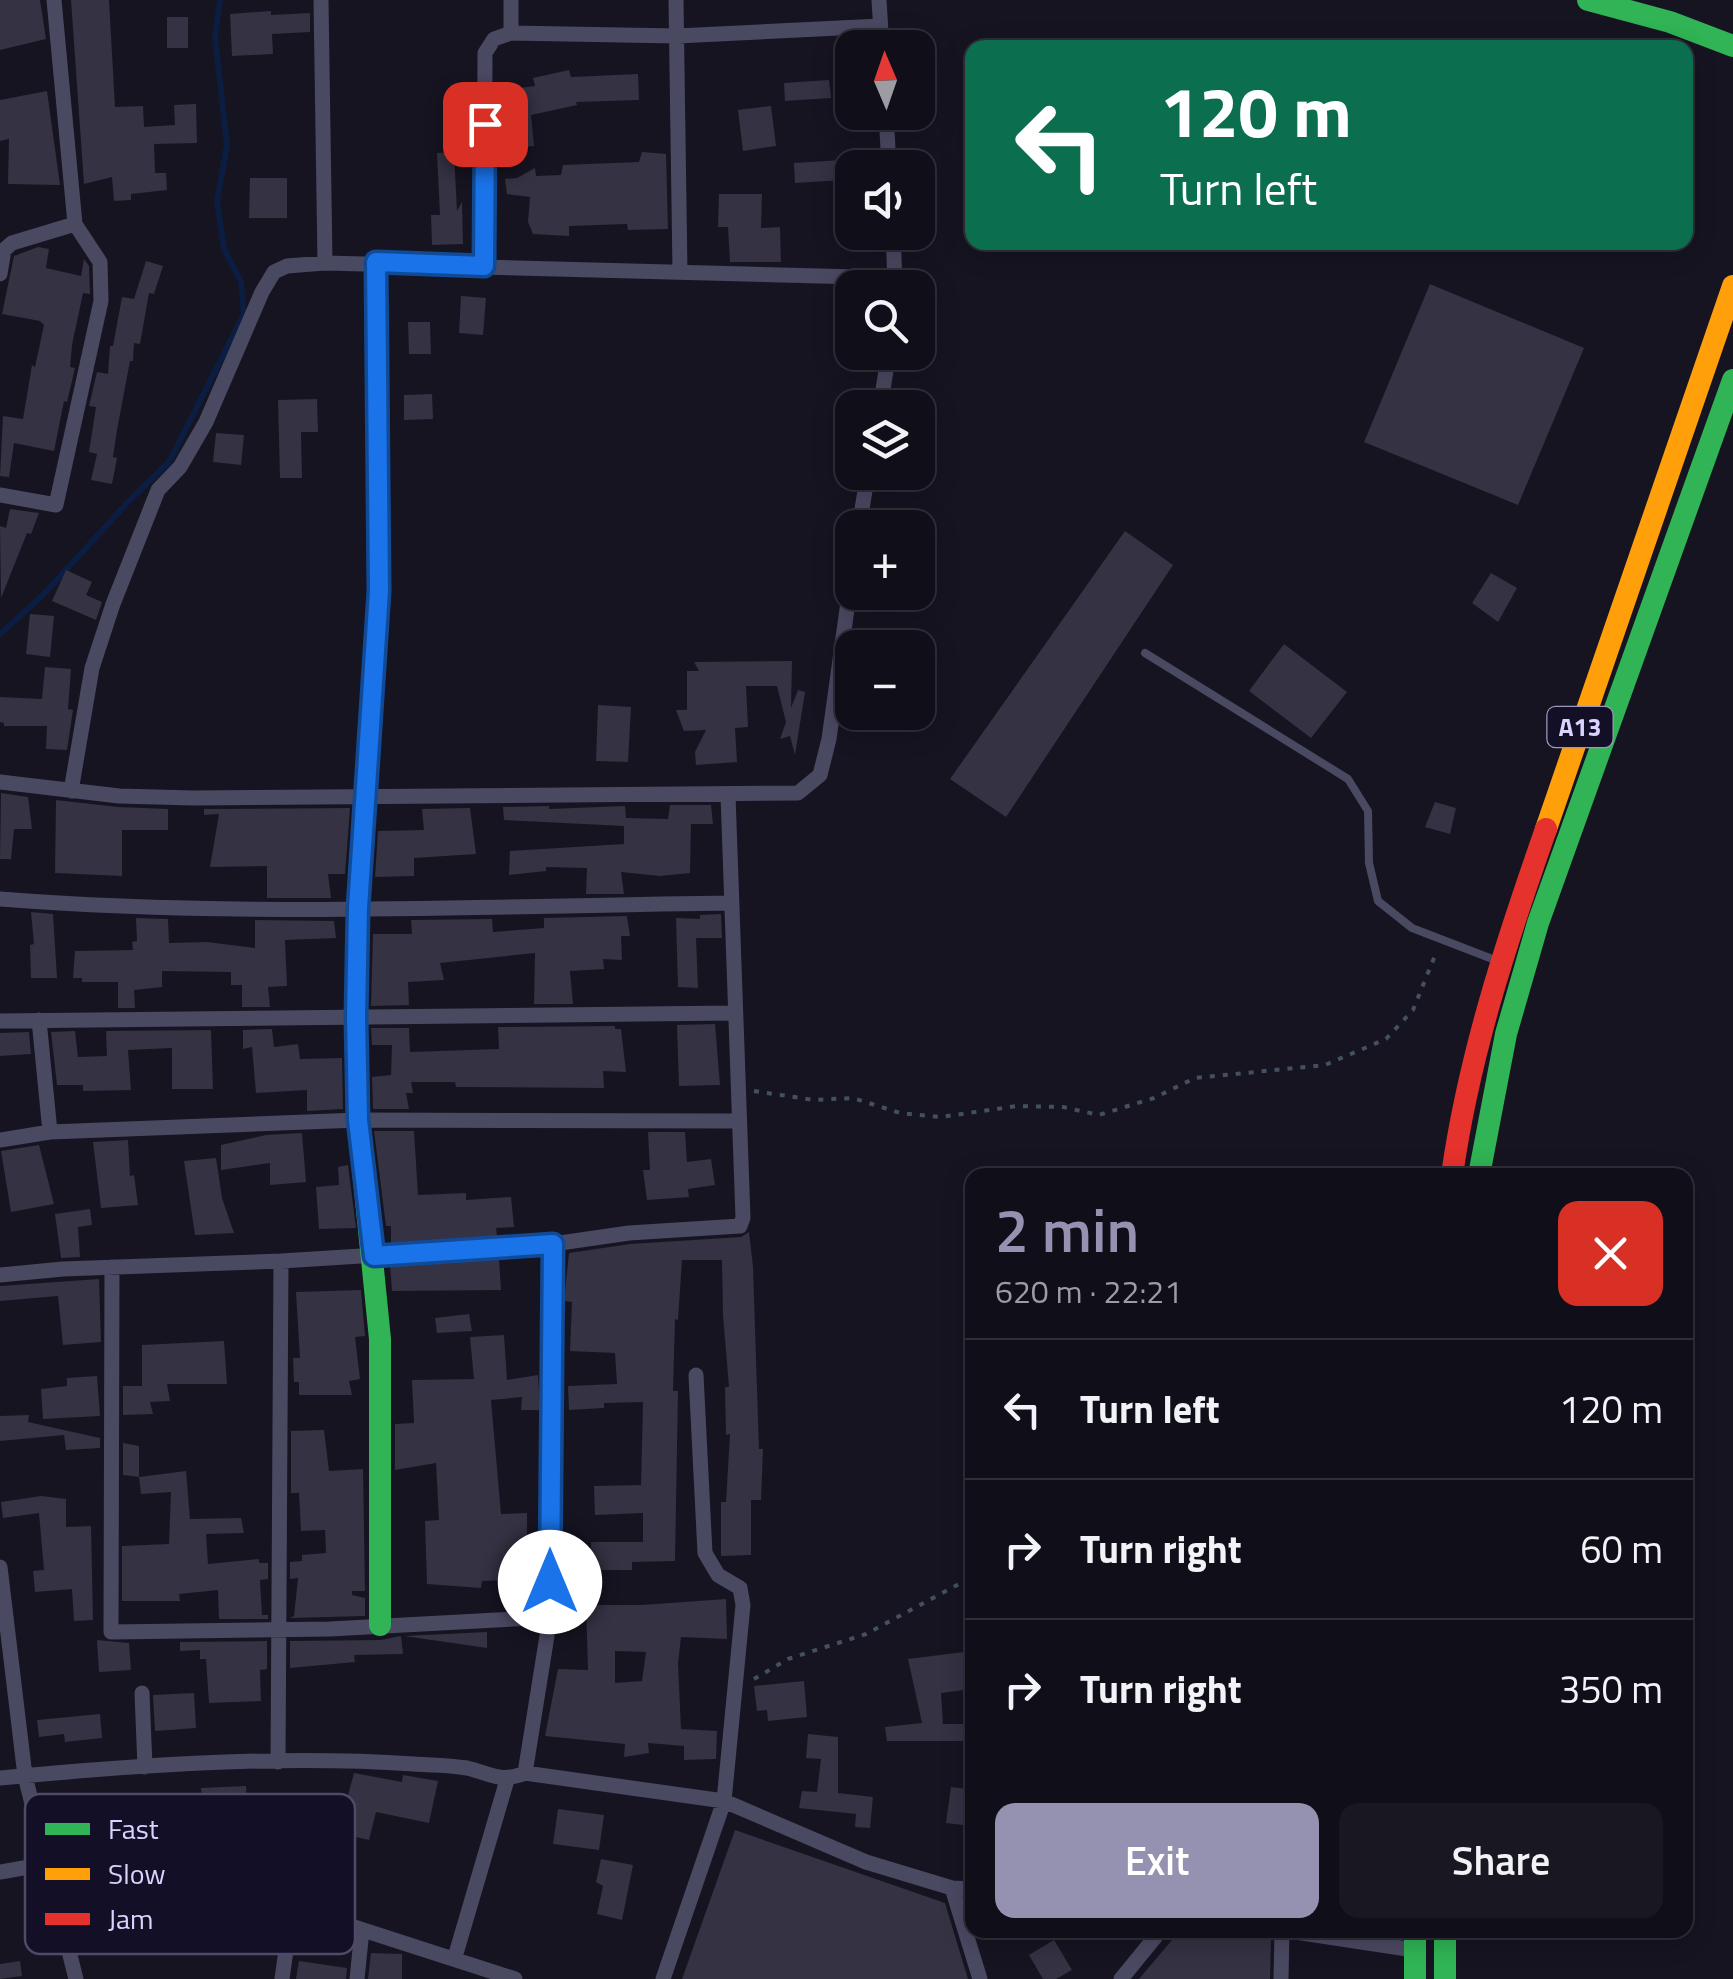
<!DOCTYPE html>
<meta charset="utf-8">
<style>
:root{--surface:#100f19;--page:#191822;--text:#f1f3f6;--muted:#9c9ca2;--line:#302f38;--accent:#9591b1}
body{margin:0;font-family:"Titillium Web",sans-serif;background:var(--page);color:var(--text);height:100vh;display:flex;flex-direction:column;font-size:38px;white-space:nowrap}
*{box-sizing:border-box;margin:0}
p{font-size:32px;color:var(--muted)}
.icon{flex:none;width:55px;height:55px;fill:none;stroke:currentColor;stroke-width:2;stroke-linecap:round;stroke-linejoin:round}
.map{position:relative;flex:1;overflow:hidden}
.sheet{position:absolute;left:965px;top:1168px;width:728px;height:770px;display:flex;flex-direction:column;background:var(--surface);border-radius:20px;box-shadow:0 5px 25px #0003,0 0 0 2px var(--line)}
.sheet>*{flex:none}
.hud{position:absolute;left:965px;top:40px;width:728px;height:210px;border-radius:20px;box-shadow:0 5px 25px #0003,0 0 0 2px var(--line);background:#0b6e4f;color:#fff;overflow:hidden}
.needle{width:65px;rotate:358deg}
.fabs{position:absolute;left:835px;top:30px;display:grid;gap:20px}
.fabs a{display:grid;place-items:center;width:100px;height:100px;border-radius:20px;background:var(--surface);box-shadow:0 5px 25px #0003,0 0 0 2px var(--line);font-size:50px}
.pin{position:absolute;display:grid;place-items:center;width:85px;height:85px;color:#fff;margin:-42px;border-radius:20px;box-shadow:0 5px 15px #0006}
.me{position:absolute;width:110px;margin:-55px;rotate:0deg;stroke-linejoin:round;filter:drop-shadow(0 0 8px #0008)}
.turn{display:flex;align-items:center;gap:35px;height:210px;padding:0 30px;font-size:45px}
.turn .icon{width:130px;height:130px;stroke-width:2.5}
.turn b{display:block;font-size:70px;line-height:85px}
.round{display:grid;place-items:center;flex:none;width:105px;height:105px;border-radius:20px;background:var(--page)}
.overview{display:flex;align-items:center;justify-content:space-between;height:170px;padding:0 30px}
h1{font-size:60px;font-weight:600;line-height:75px;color:var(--accent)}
.action{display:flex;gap:20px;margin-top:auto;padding:20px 30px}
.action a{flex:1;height:115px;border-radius:20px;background:var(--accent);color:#fff;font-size:40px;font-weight:600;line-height:115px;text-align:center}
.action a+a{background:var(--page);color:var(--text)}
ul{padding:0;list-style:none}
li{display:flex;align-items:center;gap:30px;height:140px;padding:0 30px;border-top:2px solid var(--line)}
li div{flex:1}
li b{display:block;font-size:38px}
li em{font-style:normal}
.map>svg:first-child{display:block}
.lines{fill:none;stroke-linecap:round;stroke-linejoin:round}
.stream{stroke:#0b1e41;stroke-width:6}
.building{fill:#343243;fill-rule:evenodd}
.path{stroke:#44505f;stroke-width:4;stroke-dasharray:5 8;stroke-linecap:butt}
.lane{stroke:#4a4962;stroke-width:8}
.street{stroke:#4a4962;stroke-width:15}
.fast{stroke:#30b455;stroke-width:22}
.slow{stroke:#ff9f0a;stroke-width:22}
.jam{stroke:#e5322d;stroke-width:22}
.route-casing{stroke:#114b97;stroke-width:25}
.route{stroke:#1a73e8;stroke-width:18}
.labels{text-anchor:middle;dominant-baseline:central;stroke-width:10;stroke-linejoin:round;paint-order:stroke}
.shield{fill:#130f26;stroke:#9e99be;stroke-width:2.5}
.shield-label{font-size:25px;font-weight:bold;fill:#d9d4ff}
.key{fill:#130f26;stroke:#4e4a67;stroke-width:2.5}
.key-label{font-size:28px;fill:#d9d4ff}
</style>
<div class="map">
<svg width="1733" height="1979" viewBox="0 0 1733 1979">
<rect width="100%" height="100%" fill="#161421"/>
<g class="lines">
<path class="stream" d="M0,634L42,596L128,502L169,462L244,314L241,282L224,249L217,201L227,145L215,37L220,0"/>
</g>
<path class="building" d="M0,0H40L46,39L0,50Z
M71,0H109L115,107L143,106L144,127L175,125L174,105L196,104L197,143L154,144L155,173H166L167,190L131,194V200L114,201L112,177L84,184Z
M271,11V15L310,13V32L272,34L273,54L232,56L230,14Z
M167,17H188V48H167Z
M569,70L571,77L638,74L639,100L576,102L577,105L531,115L534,146L498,149L496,114L503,102L504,90L535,86L533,78Z
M829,80L831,98L785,101L784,83Z
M47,91L60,185L8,184L9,139L0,141V100Z
M771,106L776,146L743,151L738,110Z
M454,152L457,211L462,202L463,244L432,245L431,215H440L437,153Z
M642,152L666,154L668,229L628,230L627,224L569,226V236L533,234L528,222L530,197L507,194L505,179L517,178L535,168L536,176L561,175L563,165L639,162Z
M842,160L843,180L795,183L794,163Z
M250,178H287V218H249Z
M719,194H762L761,228L780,227L781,262H730L728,227H718Z
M38,247L49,249L46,268L81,276L84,259L89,266L90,294L83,293L72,345L70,367L75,368L67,402L64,401L54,451L14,443L9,477L0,476L3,416L23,419L32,365L35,367L44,325L40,321L2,314L14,256Z
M146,261L163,266L154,294L149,293L140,344L134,343L133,361H130L117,430L113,457L117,458L112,484L91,480L97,454L89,452L96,407L89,406L97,372L108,374L110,346H113L122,297L134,299Z
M1430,284L1584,348L1518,505L1364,442Z
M461,296L486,298L483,335L459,333Z
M408,322H430L431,354H409Z
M432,394L433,419L404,420V395Z
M317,399L318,432H301L302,478H280L278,400Z
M216,433L244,435L241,465L213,462Z
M10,509L39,513L31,534L27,533L1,598L0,526L6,528Z
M1125,531L1173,565L1006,817L950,779Z
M66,570L92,582L86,595L102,602L96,620L52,601Z
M1491,573L1517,588L1498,622L1472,603Z
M30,614L54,616L50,657L26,654Z
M1284,644L1347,692L1311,738L1249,691Z
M792,661L791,708L798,690L805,692L795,755L790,736L780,739L786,722L777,686H746L748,727L735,728L737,762L696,765L695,752L706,730L684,731L676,710H687V671H699L694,662Z
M45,667L71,669L68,709L73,710L67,750L46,749L47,726H4V723L0,722V697L42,699Z
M598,705L631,707L628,762L596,761Z
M1,793L28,797L32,829H14L11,859H0Z
M56,800L118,807L168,809V830H122V876L55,873Z
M1435,802L1456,808L1450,834L1425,827Z
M670,805H711L713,824H691L690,873L660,876L621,872L624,894H586L587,868L546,867V871L509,875L510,851L624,844V826L504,820L503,807L549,806V809L625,806L626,818L668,819Z
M350,808L345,874H328L331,898H267V866L210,867L219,814L204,815V809Z
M470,808L476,854L414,858V876L375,877L378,831L424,830L422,809Z
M31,912L53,914L57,978H31L30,945L34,944Z
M721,914L722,938H696L698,988L678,987L676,918L700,919V915Z
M627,916L630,936H621L622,960L603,959L604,969L570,971L573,1004H534L535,953L440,963L444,980L408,982L409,1005L371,1006L373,934H412L411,920L492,919L493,932L544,928V918Z
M136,918L168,919L169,943L207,942L255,948V920L334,921L336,938L285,940L287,986L268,987L270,1007H242V985H231V972L162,971V987L134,990L135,1008H118V982H82V978H73L75,951L133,950L132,942L137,941Z
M715,1024L720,1085L679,1086L677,1025Z
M615,1026V1029H621L626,1072L603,1071L604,1088L456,1087L455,1082H411L413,1093H406L409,1109H373L372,1077L391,1075L392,1045H372L371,1028H409L410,1052L499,1049L498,1027Z
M272,1029L274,1047L298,1044L300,1059L342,1058L343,1109L307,1111V1090L256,1093L252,1047L243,1049V1030Z
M211,1030L213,1089H172V1048L128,1050L131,1090L83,1091V1085H57L51,1032L75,1031L78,1057L107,1056L106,1031Z
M29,1032L31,1054L0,1056V1033Z
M374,1131H414L418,1195L466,1193V1200L511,1197L514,1227L496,1228L497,1236L391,1243V1226H386Z
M648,1132H685L687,1162L711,1159L715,1185L688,1189L689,1197L647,1200L643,1170H650Z
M302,1133L306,1182L270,1185V1163L221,1170V1145L266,1135Z
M128,1140L130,1176L134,1175L138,1205L101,1208L93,1142Z
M39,1145L54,1204L11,1212L1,1151Z
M216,1158L222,1198L234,1233L195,1235L184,1161Z
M348,1165L356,1228L319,1229L316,1187L339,1185L338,1167Z
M90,1209L92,1225L78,1227L80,1257L61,1258L55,1214Z
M749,1232L753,1267L759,1449H763L761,1500H751V1555L721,1556V1502H726L730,1434L726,1435L725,1387H729L723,1315L722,1260H682L678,1320L675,1319L673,1391H678L675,1561L632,1562V1570H591V1542H643V1513L595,1515L594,1486L641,1485L643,1402L604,1403V1408L569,1410L568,1386L617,1384L615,1353L570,1351L572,1302L564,1301L569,1253L630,1244L741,1237Z
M499,1259L501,1290L392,1291L390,1265Z
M99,1279L101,1342L63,1345L58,1296L0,1301V1286Z
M361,1290L365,1336L355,1337L360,1379L349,1381L352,1395H299V1382H294L293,1358H300L296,1292Z
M469,1314L472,1331L437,1333L435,1318Z
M504,1335L507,1380L538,1375L540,1410H521L522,1397L491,1400L501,1514L527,1513V1542H531V1547L536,1546L538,1565H525L527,1579L482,1581L481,1588L427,1584L425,1521L439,1520L436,1463L395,1470V1424L414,1423L412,1380L474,1379L470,1337Z
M224,1341L227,1384H167L170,1401L150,1402L153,1414L123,1415V1386H142V1345Z
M97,1376L100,1416L43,1419L41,1389L67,1386V1378Z
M29,1415L28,1422L100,1438V1448L66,1450L64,1435L0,1441V1416Z
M324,1430L329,1471L363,1469L365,1591H352V1595L365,1598V1616L290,1618L294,1616L298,1578L290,1579V1562L302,1561V1555L326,1553L325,1530L301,1531L299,1493H291V1431Z
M123,1443L139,1446V1477L123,1475Z
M186,1471L190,1519L241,1518L244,1533L206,1534L208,1564L259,1559V1563H268V1579L260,1580L262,1615H268V1619H219L218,1590L179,1594L180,1601H122V1546L169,1544L171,1492L141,1494L139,1477Z
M41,1496L66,1499V1527L91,1526L93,1620L74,1621L72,1589L35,1592L33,1571L44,1570L39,1513L3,1518L1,1502Z
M726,1599L727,1639L681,1637L678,1663L681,1729L717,1731L716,1759L684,1760V1746L648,1743L649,1753L624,1757L625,1744L545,1736L558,1669L588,1670L586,1605H642ZM615,1651L646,1652L642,1681L615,1683Z
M487,1632V1648L404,1636Z
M401,1636L403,1654L354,1655L355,1662L290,1668V1641L381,1640Z
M97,1640L129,1643L131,1670L99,1672Z
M267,1641V1669L260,1670L261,1701L209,1703L206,1659H200V1650L180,1651V1642Z
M972,1651V1689L941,1693L943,1724H963L966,1741H887L885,1727L922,1723L908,1659Z
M804,1681L807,1717L768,1721L767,1710L757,1711L754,1686Z
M194,1693L196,1728L155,1731L153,1695Z
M100,1714L102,1738L65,1742L64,1734L39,1737L37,1720Z
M808,1734L838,1737V1793L873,1797L870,1828L855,1827L856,1814L799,1808L802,1791L817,1792L821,1759L806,1758Z
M354,1773L402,1782L403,1775L438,1781L429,1823L376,1812L369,1840L338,1833Z
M246,1786L249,1837L204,1839L201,1788Z
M951,1787L968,1789L963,1825L946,1823Z
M558,1809L604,1815L599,1850L553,1844Z
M735,1830L945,1903L968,1979H682Z
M601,1859L633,1865L622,1920L597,1914L603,1886L596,1882Z
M1177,1934L1271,1938L1270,1979H1139Z
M1054,1940L1072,1970L1056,1979H1043L1029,1955Z
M371,1953L402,1954V1979H368Z
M20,1961L22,1976L0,1979V1964Z
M299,1961L347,1968L346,1979H296Z"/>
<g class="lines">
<path class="path" d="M754,1091L814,1100L853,1098L900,1113L941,1117L1017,1106L1063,1107L1099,1115L1154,1098L1195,1078L1325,1065L1386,1039L1413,1010L1436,953
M754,1679L788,1659L866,1634L972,1577"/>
<path class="lane" d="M1145,653L1348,779L1368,811L1369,863L1378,901L1412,928L1495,960"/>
<path class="street" d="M321,0L325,263
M676,0L680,272
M879,0L882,48
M511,33V0
M886,112L889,168
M893,232L895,284
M484,266L485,53L494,39L511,33L677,36L880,26
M0,274L4,250L12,243L75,224
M880,408L889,352
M0,495L56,505L101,301L100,262L75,224L54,0
M859,528L868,472
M0,782L119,796L193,798L798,793L820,775L829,739L852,573
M71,791L92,668L113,604L158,490L180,467L206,422L262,292L274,272L287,266L325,263L896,278
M0,899C243,918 487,906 730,903
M0,1021L733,1013
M50,1132L358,1120L739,1121
M0,1140L50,1132L39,1020
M112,1267L111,1632L330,1629L550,1617
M0,1275L63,1269L281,1261L553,1244L629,1233L740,1226L743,1218L728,795
M0,1567L25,1776L76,1979
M142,1693L145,1767
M278,1762L281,1261
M525,1773L550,1617L553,1244
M0,1778C136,1765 277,1755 414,1764C431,1765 450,1765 467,1768C492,1774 500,1783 525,1773L724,1801L866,1862L952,1888L972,1889
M0,1872L46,1864L126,1869L292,1907L515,1979
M952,1888L980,1979
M1282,1930L1414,1950
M455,1957L507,1780
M282,1979L292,1907
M357,1979L362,1930
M663,1979L724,1801L743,1605L740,1588L718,1575L705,1553L696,1375
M1121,1979L1161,1930
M1281,1979L1282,1930"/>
<path class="fast" d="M1588,0L1670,22L1733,46
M376,262L379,591L358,908L356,1018L358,1120L380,1339V1625
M1479,1175L1506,1034L1538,923L1733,380
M1415,1930V1979
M1445,1930V1979"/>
<path class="slow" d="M1546,829L1733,286"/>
<path class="jam" d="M1452,1175C1469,1055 1506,943 1546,829"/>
</g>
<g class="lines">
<defs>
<path id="route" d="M485,124L484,266L376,262L379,591L358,908L356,1018L358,1120L374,1256L553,1244L550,1582"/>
</defs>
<use href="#route" class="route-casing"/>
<use href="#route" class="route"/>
</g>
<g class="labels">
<rect class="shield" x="1547.5" y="707" width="65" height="40" rx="8"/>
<g class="shield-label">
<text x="1580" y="727">A13</text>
</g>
</g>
<rect x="25" y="1794" width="330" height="160" rx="15" class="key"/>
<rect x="45" y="1823" width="45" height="12" fill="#30b455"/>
<rect x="45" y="1868" width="45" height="12" fill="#ff9f0a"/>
<rect x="45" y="1913" width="45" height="12" fill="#e5322d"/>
<g class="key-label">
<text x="108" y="1839">Fast</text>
<text x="108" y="1884">Slow</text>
<text x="108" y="1929">Jam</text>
</g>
</svg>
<div class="fabs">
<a><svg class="needle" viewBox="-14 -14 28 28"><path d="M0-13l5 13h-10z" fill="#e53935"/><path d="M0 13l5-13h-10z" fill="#9c9ca2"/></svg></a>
<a><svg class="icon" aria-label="sound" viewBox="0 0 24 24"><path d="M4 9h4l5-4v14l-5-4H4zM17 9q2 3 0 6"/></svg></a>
<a><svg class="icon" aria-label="search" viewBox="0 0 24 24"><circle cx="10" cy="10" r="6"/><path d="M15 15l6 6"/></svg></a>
<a><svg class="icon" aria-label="layers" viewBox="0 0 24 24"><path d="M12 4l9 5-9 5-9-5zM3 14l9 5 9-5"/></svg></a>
<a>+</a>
<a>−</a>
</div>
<div class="pin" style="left:485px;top:124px;background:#d93025"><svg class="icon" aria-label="arrive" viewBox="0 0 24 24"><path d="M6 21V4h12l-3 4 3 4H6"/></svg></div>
<svg class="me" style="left:550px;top:1582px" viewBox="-20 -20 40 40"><circle r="19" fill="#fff"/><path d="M0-13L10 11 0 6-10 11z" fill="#1a73e8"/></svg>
<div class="hud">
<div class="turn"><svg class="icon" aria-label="left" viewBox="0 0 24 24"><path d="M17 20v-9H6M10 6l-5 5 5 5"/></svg><div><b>120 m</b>Turn left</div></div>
</div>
<section class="sheet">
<div class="overview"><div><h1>2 min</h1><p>620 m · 22:21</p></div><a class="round" style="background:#d93025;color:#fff"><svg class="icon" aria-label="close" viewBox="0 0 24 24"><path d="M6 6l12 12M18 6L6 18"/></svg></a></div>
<ul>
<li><svg class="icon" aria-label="left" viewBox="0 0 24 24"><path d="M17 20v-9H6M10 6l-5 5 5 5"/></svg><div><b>Turn left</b></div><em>120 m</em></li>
<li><svg class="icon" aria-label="right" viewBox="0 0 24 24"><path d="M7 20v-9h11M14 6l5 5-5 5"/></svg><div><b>Turn right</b></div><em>60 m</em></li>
<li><svg class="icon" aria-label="right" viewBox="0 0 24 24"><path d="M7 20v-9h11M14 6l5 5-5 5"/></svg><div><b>Turn right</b></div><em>350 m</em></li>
</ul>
<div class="action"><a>Exit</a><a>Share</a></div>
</section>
</div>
